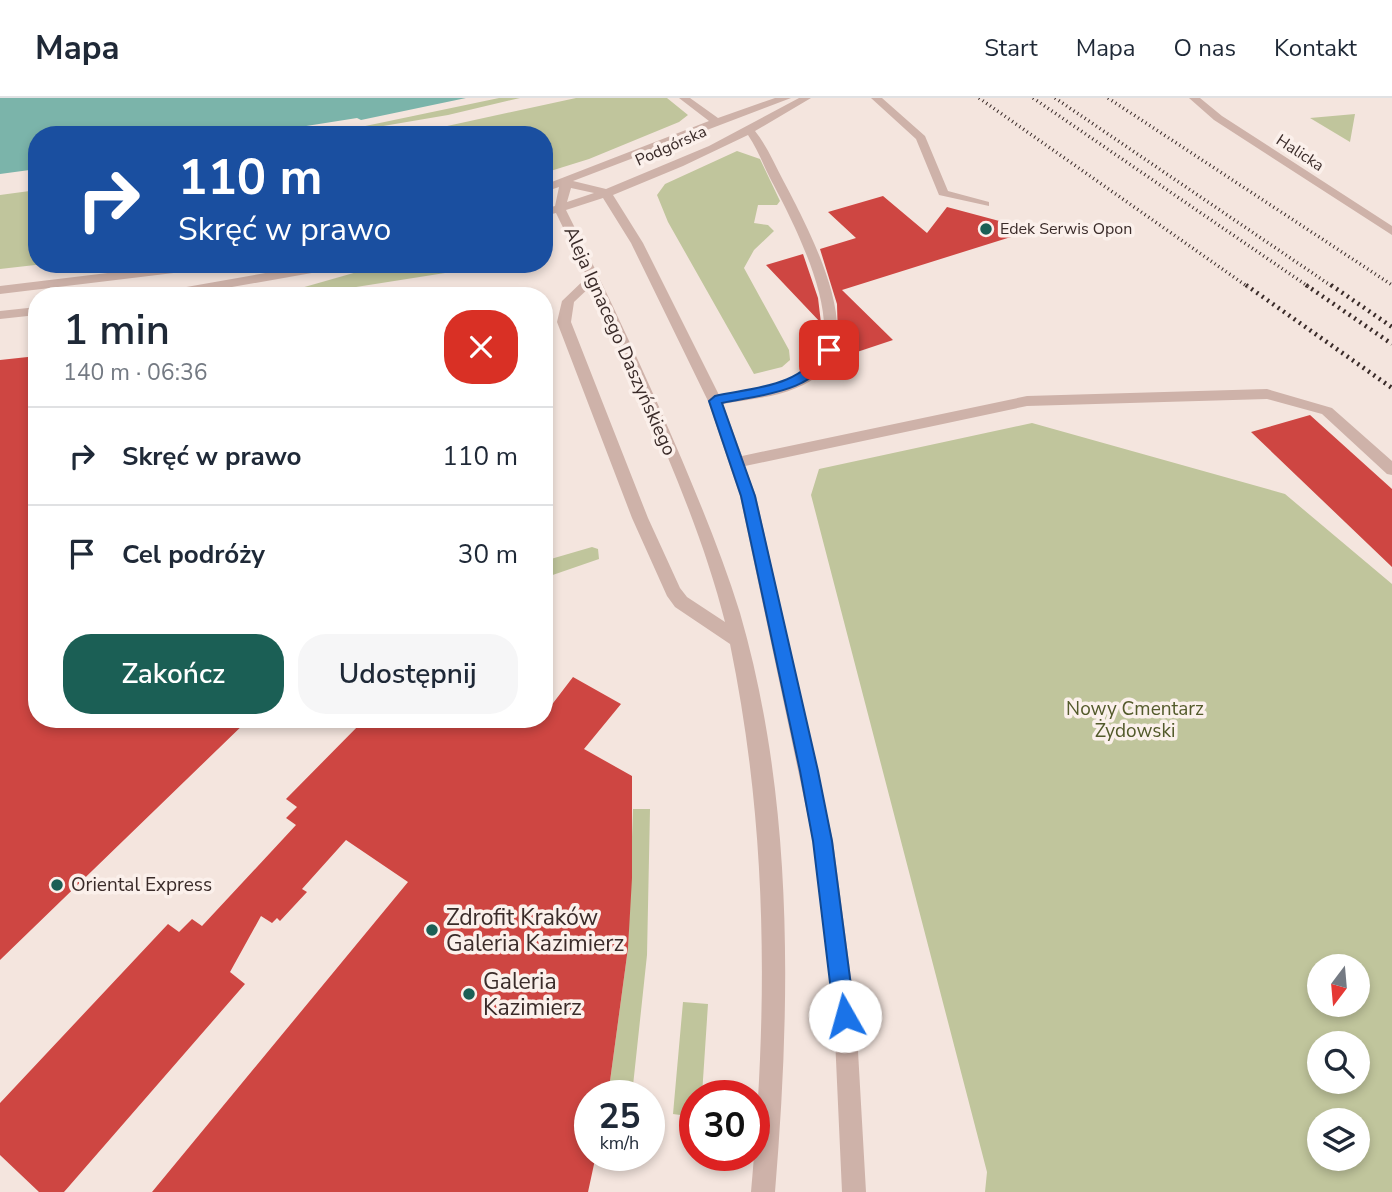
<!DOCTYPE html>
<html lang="pl">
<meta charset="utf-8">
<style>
:root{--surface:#fff;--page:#f6f6f7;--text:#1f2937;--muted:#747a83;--line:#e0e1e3;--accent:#1b5f55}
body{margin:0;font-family:"Nunito Sans",sans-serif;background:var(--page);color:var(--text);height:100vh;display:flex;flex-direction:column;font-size:26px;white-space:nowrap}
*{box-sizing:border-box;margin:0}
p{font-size:23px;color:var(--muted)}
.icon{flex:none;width:38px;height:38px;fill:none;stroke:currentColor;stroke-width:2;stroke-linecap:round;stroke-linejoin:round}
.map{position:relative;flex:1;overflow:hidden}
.sheet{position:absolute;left:28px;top:189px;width:525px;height:441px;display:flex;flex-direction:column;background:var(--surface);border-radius:28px;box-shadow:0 4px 10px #0003}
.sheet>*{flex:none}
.top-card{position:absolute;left:28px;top:28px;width:525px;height:147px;border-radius:28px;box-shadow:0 4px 10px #0003;background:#1a4fa0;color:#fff;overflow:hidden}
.needle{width:46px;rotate:196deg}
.buttons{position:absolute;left:1307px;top:856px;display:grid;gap:14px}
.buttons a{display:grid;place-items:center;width:63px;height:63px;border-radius:50%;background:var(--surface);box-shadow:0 4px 10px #0003;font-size:35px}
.speed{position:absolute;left:574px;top:982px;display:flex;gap:14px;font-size:35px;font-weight:700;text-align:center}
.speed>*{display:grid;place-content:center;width:91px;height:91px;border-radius:50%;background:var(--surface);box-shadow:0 4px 10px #0003;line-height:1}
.speed small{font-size:18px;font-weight:400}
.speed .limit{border:10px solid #d22;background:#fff;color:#111}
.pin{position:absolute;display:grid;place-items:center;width:60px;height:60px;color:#fff;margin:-30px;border-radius:14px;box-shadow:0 4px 10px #0006}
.me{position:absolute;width:77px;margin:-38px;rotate:353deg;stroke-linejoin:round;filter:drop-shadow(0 0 5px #0008)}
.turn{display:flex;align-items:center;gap:24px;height:147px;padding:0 35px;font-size:32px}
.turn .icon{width:91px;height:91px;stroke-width:2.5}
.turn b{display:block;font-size:49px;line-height:60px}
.round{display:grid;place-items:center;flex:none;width:74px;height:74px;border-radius:28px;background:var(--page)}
.summary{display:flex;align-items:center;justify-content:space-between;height:119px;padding:0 35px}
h1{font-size:42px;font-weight:600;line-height:52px}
.cta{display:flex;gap:14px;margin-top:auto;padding:14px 35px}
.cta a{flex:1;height:80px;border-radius:28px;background:var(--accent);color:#fff;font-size:28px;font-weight:600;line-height:80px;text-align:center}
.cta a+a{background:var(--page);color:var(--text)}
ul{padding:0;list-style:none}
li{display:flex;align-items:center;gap:21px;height:98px;padding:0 35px;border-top:2px solid var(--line)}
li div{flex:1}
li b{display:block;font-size:26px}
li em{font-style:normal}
header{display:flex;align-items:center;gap:42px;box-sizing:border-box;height:98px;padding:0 35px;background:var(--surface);border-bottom:2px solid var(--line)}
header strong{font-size:33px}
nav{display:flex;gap:38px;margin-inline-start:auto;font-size:24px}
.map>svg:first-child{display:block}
.green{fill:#c0c59c;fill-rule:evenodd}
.water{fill:#7bb4aa}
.building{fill:#ce4642}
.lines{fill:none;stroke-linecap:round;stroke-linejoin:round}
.minor{fill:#ceb2a9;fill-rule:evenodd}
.rail-far1{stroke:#3a2b29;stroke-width:3.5;stroke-dasharray:1 3.5;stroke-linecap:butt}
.rail{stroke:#3a2b29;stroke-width:4.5;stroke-dasharray:2 4.5;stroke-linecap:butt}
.route{fill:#1a73e8;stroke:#114b97;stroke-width:2}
.poi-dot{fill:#1b5f55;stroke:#fbf0eb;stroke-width:2.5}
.labels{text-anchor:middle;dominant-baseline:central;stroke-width:7;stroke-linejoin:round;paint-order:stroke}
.far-street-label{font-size:16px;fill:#3a2b29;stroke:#fbf0eb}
.far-poi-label{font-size:16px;fill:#3a2b29;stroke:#fbf0eb;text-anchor:start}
.street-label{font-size:19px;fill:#3a2b29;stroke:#fbf0eb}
.park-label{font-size:19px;fill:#535a2b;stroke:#fbf0eb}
.poi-label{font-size:19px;fill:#3a2b29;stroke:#fbf0eb;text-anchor:start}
.near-poi-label{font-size:23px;fill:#3a2b29;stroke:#fbf0eb;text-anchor:start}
</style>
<header>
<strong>Mapa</strong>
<nav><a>Start</a><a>Mapa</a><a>O nas</a><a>Kontakt</a></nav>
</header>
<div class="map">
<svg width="1392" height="1094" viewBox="0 0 1392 1094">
<rect width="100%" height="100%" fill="#f4e5de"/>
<path class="green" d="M499,0H520L448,17L342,35L340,29L349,28L351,31Z
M576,0H667L688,17L679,24L589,61L544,75V37H406Z
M1355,16L1350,44L1310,20Z
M737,53L760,61L780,103L777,107H758L754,125L768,127L774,133L754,152L744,170L789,252L790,262L782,269L754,276L668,124L657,97L665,86Z
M37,92V166H44L0,171V97Z
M385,166H467L445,175L299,198H273Z
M1032,325L1285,396L1392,486V1094H985L987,1074L811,397L819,371ZM1320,868H1358V906H1320ZM1320,945H1358V984H1320ZM1320,1022H1358V1060H1320Z
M592,449L598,451L599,461L544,480V463Z
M633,711H650L647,857L632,997L608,998L628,850Z
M683,904L708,906L702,997L695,998V1019L673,1016Z"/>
<path class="water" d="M0,0H466L361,22L357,20L250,37H37V71L0,76Z"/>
<path class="building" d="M883,98L927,135L947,109L1033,132L842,192L893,242L851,256L838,243L837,206L820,151L856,140L828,114Z
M803,156L818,200L821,225L766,167Z
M37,258V621H249L0,862V262Z
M1310,317L1392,391V469L1251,334Z
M573,579L621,606L584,651L632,678V780L628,850L608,998H590V1057H596L588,1094H152L408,784L346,742L302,791L307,794L280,823L277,820L272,825L261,818L230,874L245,886L64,1094H39L0,1057V1005L168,826L179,834L192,821L202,828L296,727L286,720L297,709L286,701L365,621H544V617Z"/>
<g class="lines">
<path class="minor" d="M679,0H690L718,20L775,0H791L573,83L606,91L709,48L799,0H811L755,33C767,48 775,67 784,84C806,126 864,232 823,273C798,298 756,300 723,306L742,358L1027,298L1267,291L1332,310L1392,363V377L1387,376L1322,316L1267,301L1027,308L745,368L756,398L833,743L856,918L866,1094H842L834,918L813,743L740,398L708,303L631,145L603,100L566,112C607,194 646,277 682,362C703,412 724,463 740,515C794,702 791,902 775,1094H751C768,907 768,731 730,546L675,509L667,498L632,420L557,224L562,203L587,179L556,115L544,118V111L555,108L559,89L544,94V87L709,23ZM748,37C757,50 763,66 770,80C791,120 847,224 814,266C794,291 748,292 719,297L643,145L613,97L683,68ZM571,90L594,95L567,104ZM591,188C639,293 697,413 725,524L687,499L680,490L648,420L571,224L574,204Z
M871,0H882L925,38L948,93L989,104V108L939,97L916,41Z
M1189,0H1200L1222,18L1392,128V137L1214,22Z
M182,166H221L215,170L0,196V188Z
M317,166H346L340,170L181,198H152L158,194Z
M37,209V217L0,221V213Z"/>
<path class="rail-far1" d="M979,0L1248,189
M1033,0L1309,189
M1055,0L1333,189
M1108,0L1392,187"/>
<path class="rail" d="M1246,187L1392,290
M1306,187L1392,246
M1331,187L1392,229"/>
</g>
<path class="route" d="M829,248L835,252C813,295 765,296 722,305L755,398L818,673L832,743L855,918L852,925L845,928L837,925L834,918L813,743L800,673L741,398L709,303L715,298C757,289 801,289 824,249Z"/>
<g class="poi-dot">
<circle cx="986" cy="131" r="7"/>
<circle cx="57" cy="787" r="7"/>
<circle cx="432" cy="832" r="7"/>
<circle cx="469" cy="896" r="7"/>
</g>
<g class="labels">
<g class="far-street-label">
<text transform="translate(671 48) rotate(-24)">Podgórska</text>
<text transform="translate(1300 55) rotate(33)">Halicka</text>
</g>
<g class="far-poi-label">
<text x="1000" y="131">Edek Serwis Opon</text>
</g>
<g class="street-label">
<text transform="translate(620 243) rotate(66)">Aleja Ignacego Daszyńskiego</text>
</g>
<g class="park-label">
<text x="1135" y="611">Nowy Cmentarz<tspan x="1135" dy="22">Żydowski</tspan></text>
</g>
<g class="poi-label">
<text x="71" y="787">Oriental Express</text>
</g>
<g class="near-poi-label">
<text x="446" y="819">Zdrofit Kraków<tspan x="446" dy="26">Galeria Kazimierz</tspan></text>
<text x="483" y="883">Galeria<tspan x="483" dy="26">Kazimierz</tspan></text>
</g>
</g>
</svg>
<div class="buttons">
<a><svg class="needle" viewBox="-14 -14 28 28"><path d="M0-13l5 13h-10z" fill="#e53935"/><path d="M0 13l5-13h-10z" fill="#747a83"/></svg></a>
<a><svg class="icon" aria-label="search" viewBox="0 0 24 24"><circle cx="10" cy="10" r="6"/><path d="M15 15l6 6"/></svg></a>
<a><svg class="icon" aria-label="layers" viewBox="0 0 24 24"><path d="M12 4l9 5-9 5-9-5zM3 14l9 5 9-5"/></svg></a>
</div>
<div class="speed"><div>25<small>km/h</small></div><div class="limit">30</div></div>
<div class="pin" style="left:829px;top:252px;background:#d93025"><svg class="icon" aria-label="arrive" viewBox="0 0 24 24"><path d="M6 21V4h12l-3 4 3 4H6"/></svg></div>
<svg class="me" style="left:845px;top:918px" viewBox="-20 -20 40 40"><circle r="19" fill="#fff"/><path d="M0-13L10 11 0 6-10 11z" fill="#1a73e8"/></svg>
<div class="top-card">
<div class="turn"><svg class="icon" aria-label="right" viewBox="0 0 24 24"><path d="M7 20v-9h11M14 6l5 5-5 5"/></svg><div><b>110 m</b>Skręć w prawo</div></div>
</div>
<section class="sheet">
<div class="summary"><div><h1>1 min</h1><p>140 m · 06:36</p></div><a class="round" style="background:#d93025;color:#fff"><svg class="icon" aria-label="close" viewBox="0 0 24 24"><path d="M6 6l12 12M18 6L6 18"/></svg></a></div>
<ul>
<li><svg class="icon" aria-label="right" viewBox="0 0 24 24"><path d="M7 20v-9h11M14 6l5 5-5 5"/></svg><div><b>Skręć w prawo</b></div><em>110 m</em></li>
<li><svg class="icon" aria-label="arrive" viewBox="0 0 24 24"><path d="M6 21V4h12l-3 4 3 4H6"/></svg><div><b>Cel podróży</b></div><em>30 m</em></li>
</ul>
<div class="cta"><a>Zakończ</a><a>Udostępnij</a></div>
</section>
</div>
